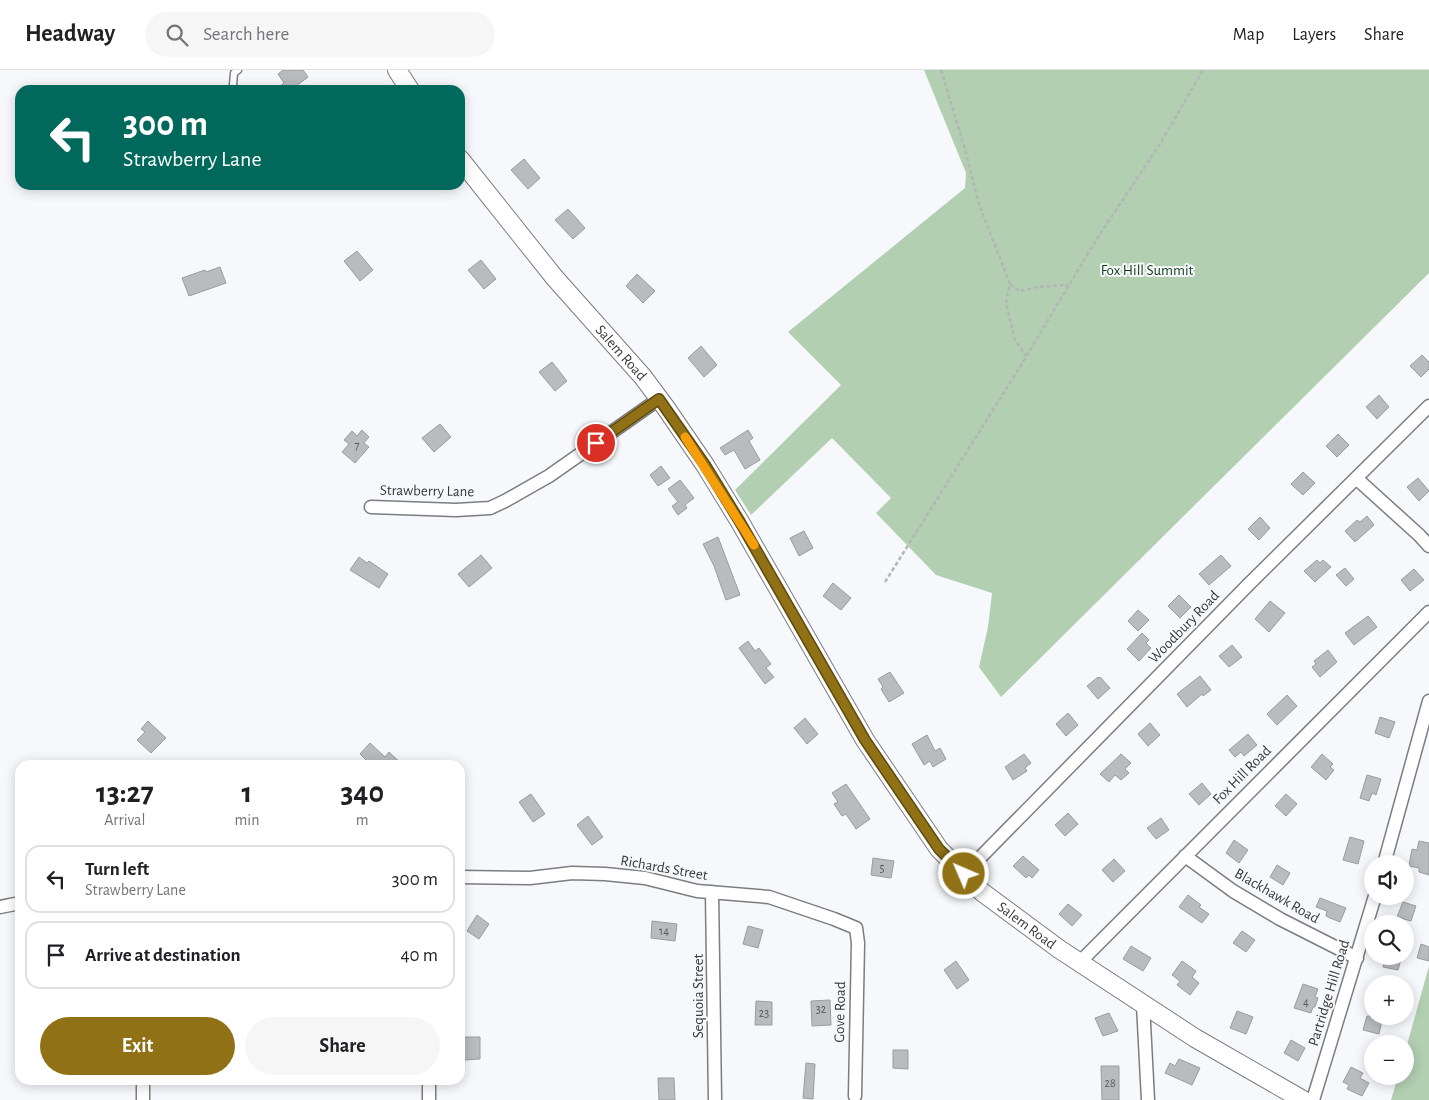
<!DOCTYPE html>
<meta charset="utf-8">
<style>
:root{--surface:#fff;--page:#f6f6f6;--text:#202124;--muted:#757577;--line:#e0e0e0;--accent:#907116}
body{margin:0;font-family:"Alegreya Sans",sans-serif;background:var(--page);color:var(--text);height:100vh;display:flex;flex-direction:column;font-size:19px;white-space:nowrap}
*{box-sizing:border-box;margin:0}
p{font-size:16px;color:var(--muted)}
.icon{flex:none;width:28px;height:28px;fill:none;stroke:currentColor;stroke-width:2;stroke-linecap:round;stroke-linejoin:round}
.map{position:relative;flex:1;overflow:hidden}
.sheet{position:absolute;left:15px;top:690px;width:450px;height:325px;display:flex;flex-direction:column;background:var(--surface);border-radius:15px;box-shadow:0 2px 12px #0003}
.sheet>*{flex:none}
.banner{position:absolute;left:15px;top:15px;width:450px;height:105px;border-radius:15px;box-shadow:0 2px 12px #0003;background:#00695c;color:#fff;overflow:hidden}
.tools{position:absolute;left:1364px;top:785px;display:grid;gap:10px}
.tools a{display:grid;place-items:center;width:50px;height:50px;border-radius:50%;background:var(--surface);box-shadow:0 2px 12px #0003;font-size:25px}
.pin{position:absolute;display:grid;place-items:center;width:42px;height:42px;color:#fff;margin:-21px;border:2px solid #fff;border-radius:50%;box-shadow:0 1px 5px #0007}
.me{position:absolute;width:55px;margin:-28px;rotate:315deg;stroke-linejoin:round;filter:drop-shadow(0 0 4px #0008)}
.turn{display:flex;align-items:center;gap:18px;height:105px;padding:0 25px;font-size:22px}
.turn .icon{width:65px;height:65px;stroke-width:2.5}
.turn b{display:block;font-size:35px;line-height:42px}
.eta{display:flex;justify-content:space-evenly;align-items:center;height:85px;text-align:center}
.eta b{font-size:30px;font-weight:700;line-height:35px}
.cta{display:flex;gap:10px;margin-top:auto;padding:10px 25px}
.cta a{flex:1;height:58px;border-radius:30px;background:var(--accent);color:#fff;font-size:20px;font-weight:700;line-height:58px;text-align:center}
.cta a+a{background:var(--page);color:var(--text)}
ul{padding:0;list-style:none}
li{display:flex;align-items:center;gap:15px;height:68px;margin:0 10px 8px;padding:0 15px;border:2px solid var(--line);border-radius:15px}
li div{flex:1}
li b{display:block;font-size:19px}
li em{font-style:normal}
header{display:flex;align-items:center;gap:30px;box-sizing:border-box;height:70px;padding:0 25px;background:var(--surface);border-bottom:1px solid var(--line)}
header strong{font-size:24px}
nav{display:flex;gap:28px;margin-inline-start:auto;font-size:18px}
.search{width:350px;height:45px;background:var(--page);display:flex;align-items:center;gap:12px;box-sizing:border-box;padding:0 18px;border-radius:28px;color:var(--muted);font-size:19px}
.map>svg:first-child{display:block}
.green{fill:#b2cfb2}
.building{fill:#b9bbbe;stroke:#9a9c9e}
.lines{fill:none;stroke-linecap:round;stroke-linejoin:round}
.service-casing{stroke:#7b7d7f;stroke-width:9}
.minor-casing{stroke:#7b7d7f;stroke-width:15}
.secondary-casing{stroke:#7b7d7f;stroke-width:20}
.path{stroke:#b3b5b7;stroke-width:2.5;stroke-dasharray:4 2.5;stroke-linecap:butt}
.service{stroke:#fff;stroke-width:6}
.minor{stroke:#fff;stroke-width:12}
.secondary{stroke:#fff;stroke-width:18}
.route-casing{stroke:#5e490e;stroke-width:12}
.route{stroke:#907116;stroke-width:9}
.slow{stroke:#f59e0b;stroke-width:9}
.labels{text-anchor:middle;dominant-baseline:central;stroke-width:4;stroke-linejoin:round;paint-order:stroke}
.number-label{font-size:12px;fill:#585a5b}
.park-label{font-size:15px;fill:#123e17;stroke:#f6f8fb}
.street-label{font-size:15px;fill:#38393a;stroke:#f6f8fb}
</style>
<header>
<strong>Headway</strong>
<div class="search"><svg class="icon" aria-label="search" viewBox="0 0 24 24"><circle cx="10" cy="10" r="6"/><path d="M15 15l6 6"/></svg>Search here</div>
<nav><a>Map</a><a>Layers</a><a>Share</a></nav>
</header>
<div class="map">
<svg width="1429" height="1030" viewBox="0 0 1429 1030">
<rect width="100%" height="100%" fill="#f6f8fb"/>
<path class="green" d="M924,0H1429V203L1001,627L979,597L988,557L992,523L936,505L876,443L891,428L832,368L751,445L735,420L841,315L788,262L965,118L966,103Z
M1429,896V1030H1391L1398,1006H1405V982Z"/>
<path class="building" d="M283,0H303L308,7L291,20H275L284,13L278,4Z
M524,89L540,108L528,119L511,100Z
M568,139L585,158L573,169L555,150Z
M357,181L373,200L360,211L344,191Z
M481,190L496,209L484,219L468,200Z
M220,197L226,213L189,226L182,208L205,200L206,202Z
M637,204L655,221L643,233L626,216Z
M701,276L717,295L704,307L688,288Z
M1422,285L1429,292V299L1421,307L1410,296Z
M552,292L567,311L555,321L539,302Z
M1379,325L1389,337L1377,349L1366,337Z
M440,354L451,367L434,382L422,368Z
M362,360L369,367L364,373L369,377L355,393L342,382L349,374L344,370L352,361L357,366Z
M748,360L753,368L749,371L760,390L745,399L734,380L725,385L720,378Z
M1338,364L1349,375L1337,387L1326,376Z
M661,396L670,408L658,416L650,405Z
M1303,402L1315,413L1303,425L1291,414Z
M1418,408L1429,421L1419,431L1407,417Z
M680,410L694,428L685,435L687,438L678,445L672,436L678,432L668,419Z
M1367,446L1374,455L1355,472L1345,461L1357,450L1360,452Z
M1260,447L1270,458L1259,470L1248,459Z
M804,461L813,478L799,486L790,468Z
M718,467L740,525L726,530L714,496L703,474Z
M481,485L492,498L469,517L458,504Z
M1221,485L1231,496L1209,515L1199,504Z
M359,487L367,493L369,491L388,504L379,518L350,500Z
M1317,490L1320,493L1323,490L1331,497L1315,512L1304,501Z
M1345,498L1354,509L1346,516L1336,505Z
M1414,499L1424,510L1410,521L1401,510Z
M833,513L851,528L841,540L823,526Z
M1179,525L1191,537L1180,548L1168,536Z
M1270,531L1285,543L1269,562L1255,549Z
M1138,540L1149,550L1138,561L1128,551Z
M1368,546L1377,557L1354,575L1345,563Z
M1142,563L1149,570L1146,573L1151,578L1139,591L1127,579Z
M748,571L755,581L759,578L771,594L766,598L774,607L765,614L739,578Z
M1232,575L1242,587L1229,597L1219,586Z
M1328,580L1337,592L1320,607L1312,597L1316,594L1314,591Z
M890,602L904,623L889,632L881,619L883,617L878,609Z
M1200,606L1211,620L1203,626L1202,624L1187,637L1177,624Z
M1098,607L1099,608L1100,607L1110,618L1098,629L1087,616Z
M1287,625L1297,636L1277,655L1267,644Z
M1068,643L1078,655L1066,666L1056,654Z
M1380,647L1395,652L1389,668L1375,663Z
M805,648L818,664L807,674L794,658Z
M148,651L166,668L151,683L137,670L145,662L141,659Z
M1150,653L1160,665L1148,676L1138,664Z
M1248,664L1257,675L1244,686L1241,682L1235,687L1229,680Z
M927,665L935,681L940,678L946,689L933,697L930,691L924,695L912,674Z
M370,673L385,687L389,682L403,695H371L360,684Z
M1024,684L1031,693L1025,698L1027,701L1013,710L1005,697Z
M1121,684L1131,693L1125,699L1129,703L1121,710L1115,705L1109,712L1100,704Z
M1322,684L1333,694L1330,697L1334,700L1326,710L1311,697Z
M1367,705L1381,709L1376,725L1372,723L1369,731L1360,728Z
M1202,713L1211,724L1199,735L1189,724Z
M846,714L870,749L856,759L846,744L842,746L834,734L838,732L832,723Z
M531,724L545,744L533,752L519,732Z
M1286,724L1297,734L1286,746L1275,736Z
M1068,743L1078,754L1065,766L1055,755Z
M588,746L603,767L592,775L577,755Z
M1161,748L1169,760L1156,769L1147,758Z
M1350,767L1364,771L1358,794L1343,790Z
M1234,770L1248,780L1239,793L1226,783Z
M1419,771L1429,773V805L1419,802V798L1409,796L1412,779L1417,780Z
M1023,786L1039,800L1032,808L1029,805L1026,808L1013,796Z
M873,788L894,791L891,808L871,805Z
M1114,789L1125,801L1113,812L1102,800Z
M1277,795L1290,803L1283,815L1270,807Z
M1188,825L1201,835L1199,837L1209,844L1202,853L1179,837Z
M1320,828L1346,838L1340,852L1330,848L1326,846L1327,841L1316,837Z
M1403,832L1416,836L1411,851L1397,847Z
M1068,834L1082,845L1072,856L1059,844Z
M477,845L489,854L479,869L467,861Z
M652,851L677,854L675,871L651,868Z
M748,856L763,860L758,878L743,874Z
M1242,861L1255,870L1246,882L1233,873Z
M1421,874L1429,877V891L1417,888Z
M1131,876L1151,888L1143,901L1123,889Z
M1386,886H1402L1398,900L1383,897Z
M956,891L969,910L957,919L944,900Z
M1182,891L1196,901L1192,907L1199,913L1190,925L1177,915L1180,911L1172,905Z
M1303,914L1318,919L1315,927L1318,928L1315,937H1313L1311,943L1294,938Z
M830,930L831,955L812,956L811,931Z
M756,931L772,932V955H755Z
M1237,941L1253,947L1246,964L1230,958Z
M1109,943L1118,961L1103,966L1095,948Z
M1367,946H1383L1379,964L1363,960Z
M464,967H480V989L464,990Z
M1291,970L1305,978L1298,991L1284,983Z
M893,980H908V999L893,998Z
M1179,989L1200,998L1192,1015L1165,1003L1170,993L1175,996Z
M806,993L815,994L813,1029L803,1028Z
M1101,996H1119V1030H1102Z
M1351,997L1363,1003L1360,1008L1369,1013L1362,1026L1347,1019L1349,1015L1343,1012Z
M658,1008H674L675,1030H659Z"/>
<g class="lines">
<defs>
<path id="service" d="M235,20L233,15L234,3L238,0"/>
<path id="minor" d="M1356,408L1419,465L1429,476
M371,437L456,440L490,438L505,431L549,406L659,329
M1185,786L1233,821L1280,849L1357,888
M1384,794L1429,631
M964,804L1249,514L1429,336
M460,807L530,808L572,803L605,804L645,808L697,821L769,827L834,849L856,858L858,873L855,1026
M712,822L715,1030
M0,837L20,833
M1080,892L1429,542
M1143,934L1148,1030
M143,1010V1030
M429,1010V1030
M1313,1030L1375,826"/>
<g id="secondary">
<path d="M397,0L410,20"/>
<path id="s1" d="M460,89L554,207L643,307L666,338L705,395L740,452L865,670L939,779L982,822L1059,879L1195,968L1303,1030"/>
</g>
</defs>
<use href="#service" class="service-casing"/>
<use href="#minor" class="minor-casing"/>
<use href="#secondary" class="secondary-casing"/>
<path class="path" d="M941,0L964,76L979,134L1010,214L1006,233L1015,270L1026,286
M1010,214L1020,221L1038,217L1068,215
M885,512L1018,300L1098,167L1160,74L1203,0"/>
<use href="#service" class="service"/>
<use href="#minor" class="minor"/>
<use href="#secondary" class="secondary"/>
</g>
<g class="lines">
<defs>
<path id="route" d="M596,373L659,329L705,395L740,452L865,670L939,779L964,804"/>
</defs>
<use href="#route" class="route-casing"/>
<use href="#route" class="route"/>
<path class="slow" d="M685,367L754,475"/>
</g>
<g class="labels">
<g class="number-label">
<text x="357" y="375">7</text>
<text x="882" y="798">5</text>
<text x="664" y="861">14</text>
<text x="1306" y="932">4</text>
<text x="821" y="939">32</text>
<text x="764" y="943">23</text>
<text x="1110" y="1013">28</text>
</g>
<g class="park-label">
<text x="1147" y="200">Fox Hill Summit</text>
</g>
<g class="street-label">
<text stroke="none"><textPath href="#s1" startOffset="252">Salem Road</textPath></text>
<text transform="translate(427 421) rotate(1)">Strawberry Lane</text>
<text transform="translate(1184 557) rotate(-46)">Woodbury Road</text>
<text transform="translate(1242 705) rotate(-45)">Fox Hill Road</text>
<text transform="translate(664 798) rotate(10)">Richards Street</text>
<text transform="translate(1277 826) rotate(30)">Blackhawk Road</text>
<text stroke="none"><textPath href="#s1" startOffset="959">Salem Road</textPath></text>
<text transform="translate(1329 923) rotate(-73)">Partridge Hill Road</text>
<text transform="translate(698 926) rotate(-90)">Sequoia Street</text>
<text transform="translate(840 942) rotate(-89)">Gove Road</text>
</g>
</g>
</svg>
<div class="tools">
<a><svg class="icon" aria-label="sound" viewBox="0 0 24 24"><path d="M4 9h4l5-4v14l-5-4H4zM17 9q2 3 0 6"/></svg></a>
<a><svg class="icon" aria-label="search" viewBox="0 0 24 24"><circle cx="10" cy="10" r="6"/><path d="M15 15l6 6"/></svg></a>
<a>+</a>
<a>−</a>
</div>
<div class="pin" style="left:596px;top:373px;background:#d93025"><svg class="icon" aria-label="arrive" viewBox="0 0 24 24"><path d="M6 21V4h12l-3 4 3 4H6"/></svg></div>
<svg class="me" style="left:964px;top:804px" viewBox="-20 -20 40 40"><circle r="17" fill="#907116" stroke="#fff" stroke-width="3"/><path d="M0-11L8 9 0 5-8 9z" fill="#fff"/></svg>
<div class="banner">
<div class="turn"><svg class="icon" aria-label="left" viewBox="0 0 24 24"><path d="M17 20v-9H6M10 6l-5 5 5 5"/></svg><div><b>300 m</b>Strawberry Lane</div></div>
</div>
<section class="sheet">
<div class="eta">
<div><b>13:27</b><p>Arrival</p></div>
<div><b>1</b><p>min</p></div>
<div><b>340</b><p>m</p></div>
</div>
<ul>
<li><svg class="icon" aria-label="left" viewBox="0 0 24 24"><path d="M17 20v-9H6M10 6l-5 5 5 5"/></svg><div><b>Turn left</b><p>Strawberry Lane</p></div><em>300 m</em></li>
<li><svg class="icon" aria-label="arrive" viewBox="0 0 24 24"><path d="M6 21V4h12l-3 4 3 4H6"/></svg><div><b>Arrive at destination</b></div><em>40 m</em></li>
</ul>
<div class="cta"><a>Exit</a><a>Share</a></div>
</section>
</div>
